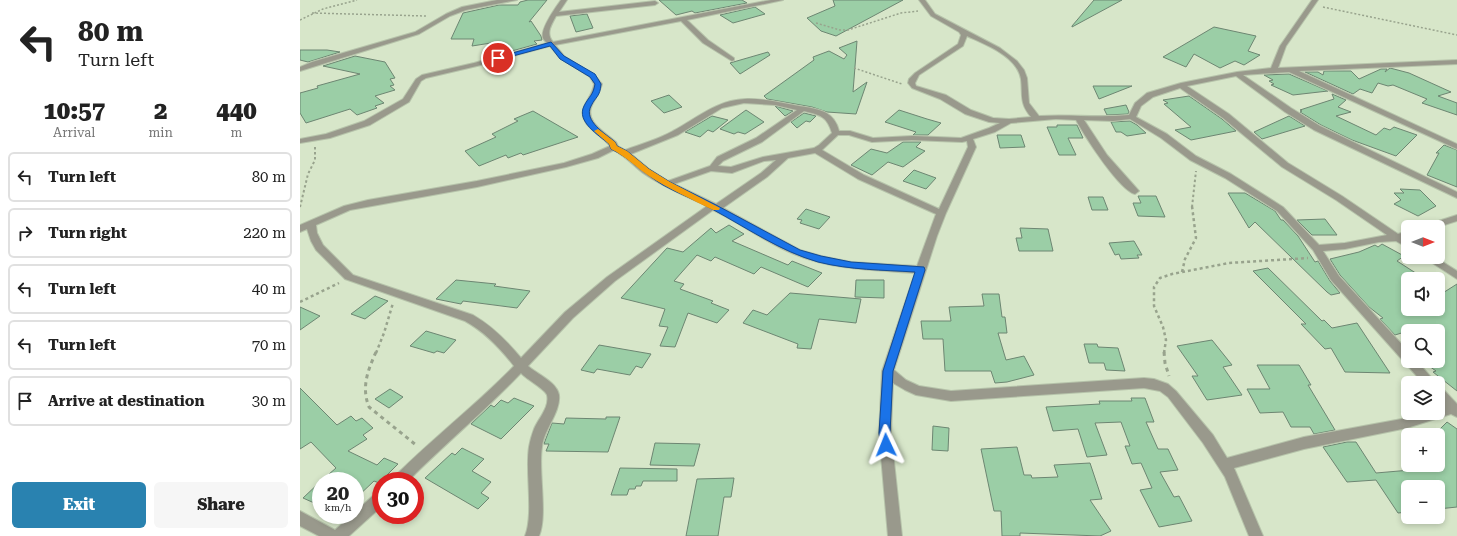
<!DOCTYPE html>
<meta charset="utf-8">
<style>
:root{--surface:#fff;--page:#f6f6f6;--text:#222;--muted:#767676;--line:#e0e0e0;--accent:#2982b0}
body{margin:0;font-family:"Roboto Serif",serif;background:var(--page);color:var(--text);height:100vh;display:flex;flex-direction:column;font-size:15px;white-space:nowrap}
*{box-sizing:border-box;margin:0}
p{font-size:13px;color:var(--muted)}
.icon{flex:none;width:22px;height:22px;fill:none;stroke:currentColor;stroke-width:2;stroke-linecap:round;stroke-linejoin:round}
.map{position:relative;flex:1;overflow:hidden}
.details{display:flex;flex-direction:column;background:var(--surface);width:300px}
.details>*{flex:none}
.top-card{background:#fff;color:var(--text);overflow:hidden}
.needle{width:26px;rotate:90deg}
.controls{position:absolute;left:1101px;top:220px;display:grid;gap:8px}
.controls a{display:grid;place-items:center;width:44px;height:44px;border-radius:6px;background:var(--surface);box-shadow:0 2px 6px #0003;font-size:20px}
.speed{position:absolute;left:12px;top:472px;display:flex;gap:8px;font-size:20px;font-weight:700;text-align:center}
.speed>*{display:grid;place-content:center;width:52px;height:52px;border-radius:50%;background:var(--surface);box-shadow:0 2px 6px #0003;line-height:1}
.speed small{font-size:10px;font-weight:400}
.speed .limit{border:6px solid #d22;background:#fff;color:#111}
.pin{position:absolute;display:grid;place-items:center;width:34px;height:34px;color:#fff;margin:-17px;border:2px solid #fff;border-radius:50%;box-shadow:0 1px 4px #0007}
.me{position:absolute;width:44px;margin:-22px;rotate:358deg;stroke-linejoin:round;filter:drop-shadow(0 0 3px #0008)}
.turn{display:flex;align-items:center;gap:14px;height:84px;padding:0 12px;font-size:18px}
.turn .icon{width:52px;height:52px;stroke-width:2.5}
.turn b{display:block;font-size:28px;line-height:34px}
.eta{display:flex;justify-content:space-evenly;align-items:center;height:68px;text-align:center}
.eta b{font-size:24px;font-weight:800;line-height:28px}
.action{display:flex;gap:8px;margin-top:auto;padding:8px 12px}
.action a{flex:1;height:46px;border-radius:6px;background:var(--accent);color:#fff;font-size:16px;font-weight:800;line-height:46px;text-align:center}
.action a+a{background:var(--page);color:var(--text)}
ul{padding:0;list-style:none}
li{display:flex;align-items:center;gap:12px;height:50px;margin:0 8px 6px;padding:0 4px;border:2px solid var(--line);border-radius:6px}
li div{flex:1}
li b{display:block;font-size:15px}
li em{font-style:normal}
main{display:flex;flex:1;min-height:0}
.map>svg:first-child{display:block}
.building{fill:#9bcea6;stroke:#6d8672}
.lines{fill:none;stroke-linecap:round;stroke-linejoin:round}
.minor-casing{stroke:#b6c3aa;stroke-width:2}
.path-far3{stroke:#98a38d;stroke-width:1.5;stroke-dasharray:2 2;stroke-linecap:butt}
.path-far2{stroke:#98a38d;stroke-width:2;stroke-dasharray:2.5 2.5;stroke-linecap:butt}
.path-far1{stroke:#98a38d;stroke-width:2.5;stroke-dasharray:3 3;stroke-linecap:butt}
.path{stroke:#98a38d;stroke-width:3;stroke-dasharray:4 4;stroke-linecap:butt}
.minor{fill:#99998c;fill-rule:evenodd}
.route{fill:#1a73e8;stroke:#114b97}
.slow{fill:#f59e0b}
</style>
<main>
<section class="details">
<div class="top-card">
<div class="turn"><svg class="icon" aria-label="left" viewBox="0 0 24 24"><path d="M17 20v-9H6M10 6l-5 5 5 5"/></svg><div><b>80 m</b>Turn left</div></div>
</div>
<div class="eta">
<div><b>10:57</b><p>Arrival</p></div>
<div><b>2</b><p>min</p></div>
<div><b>440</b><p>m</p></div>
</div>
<ul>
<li><svg class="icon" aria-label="left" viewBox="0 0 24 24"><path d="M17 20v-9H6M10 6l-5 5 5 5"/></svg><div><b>Turn left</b></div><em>80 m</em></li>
<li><svg class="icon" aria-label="right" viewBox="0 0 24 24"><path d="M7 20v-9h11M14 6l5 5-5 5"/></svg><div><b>Turn right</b></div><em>220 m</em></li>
<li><svg class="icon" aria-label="left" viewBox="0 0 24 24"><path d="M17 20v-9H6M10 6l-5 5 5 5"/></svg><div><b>Turn left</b></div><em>40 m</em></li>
<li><svg class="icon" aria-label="left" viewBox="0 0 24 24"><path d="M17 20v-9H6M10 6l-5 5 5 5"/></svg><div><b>Turn left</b></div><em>70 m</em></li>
<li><svg class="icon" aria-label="arrive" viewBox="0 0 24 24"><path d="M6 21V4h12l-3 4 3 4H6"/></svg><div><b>Arrive at destination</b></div><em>30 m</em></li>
</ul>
<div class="action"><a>Exit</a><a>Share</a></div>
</section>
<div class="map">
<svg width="1157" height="536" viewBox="0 0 1157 536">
<rect width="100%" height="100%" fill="#d7e6c9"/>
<path class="building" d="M228,0H247L229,22L231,21L241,36L242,40L234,41L237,44L201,54L191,43L172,46L174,39H151L163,13L199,5H218L220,2Z
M359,0H442L447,3L395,13L392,11L376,15Z
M533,0H603L536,36L521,31L507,18L535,6Z
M794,0H822L772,27V26Z
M455,7L465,14L433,23L420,15Z
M287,14L293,28L276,32L270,16Z
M914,27L956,36L948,51L960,55L944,65L935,61L920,68L894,54L886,67L863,57Z
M557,41L553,92L567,82L556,114L527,112L512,107L467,99L464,96L514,60L513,57L529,51L544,59L547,55L539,48Z
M0,50H27L40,52L8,62L0,60Z
M468,52L470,55L440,74L430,63Z
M55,56L85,62L95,78L90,79L94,85L90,86L95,90L75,96L84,103L75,106L77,108L57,115L50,109L6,123L0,113V93L18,88L17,86L60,74L23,66Z
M1090,68L1109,73L1151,92L1138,96L1157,103V115L1122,103L1127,99L1093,85L1088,86L1078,83L1072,93L1060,89L1053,94L1005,72H1018L1023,75L1024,71H1051L1059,79L1081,69H1087L1085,72Z
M989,74L1028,91L993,95L971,85L974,84L969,81L973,80L964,75Z
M793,86H832L799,99Z
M1032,94L1046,100L1038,107L1051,112L1036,116L1076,135L1084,128L1090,130L1094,127L1117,135L1096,156L1052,140L1021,125L1000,112L1002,111L1000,110L1034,99Z
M369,95L382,107L364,113L351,101Z
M889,96L922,119L936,131L891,140L875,130L891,127L864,104L868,103L863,100Z
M826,105L829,112L828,114L807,115L804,109Z
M475,106L493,111L485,116Z
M446,110L464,122L445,134L438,132L434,134L420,129Z
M599,110L627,119L641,123L628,135H613L616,132L585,122Z
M233,111L278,137L223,155L221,153L208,158L206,155L179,166L165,151L196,137L192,134L218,121L214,119Z
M504,113L516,116L510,122L506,121L497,128L491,122Z
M412,116L428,120L413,132L408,130L400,137L385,132Z
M989,116L1005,126L962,139L954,132Z
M830,121L837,125L846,133L827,136L821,132H816L811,122Z
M757,125H777L783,138H768L776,155H759L747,127H757Z
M697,135H721L725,147L700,148Z
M603,142H621L616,147L625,151L603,167L588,162L572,175L551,165L571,149L587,153Z
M1144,145L1157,150V187L1127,175L1139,153H1136Z
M614,170L636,178L626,189L603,181Z
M1100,189L1120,190L1136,206L1118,216L1094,204L1101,200L1094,193H1104Z
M928,193H945L975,211L981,220H983L998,236L1015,262L1018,261L1030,281L1040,293L1031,295L1027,292L955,222L949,228Z
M838,196H856L865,217L838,216L833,203H841Z
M788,197H803L808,210H792Z
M506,209L530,217L519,229L500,223L502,220L497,219Z
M1025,219L1037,235H1012L997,220Z
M429,225L444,234L432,241L488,265L492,261L522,273L508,287L461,267L454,274L415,257L411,261L397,255L374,281L384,284L380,289L413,301L411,303L429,310L417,323L388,313L375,347L360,346L368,327L359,326L365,309L321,298L367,248L383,252L411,228L416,233Z
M720,228L748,229L753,251H719L716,238H722Z
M834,241L842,255H837L839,258L821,259L819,254L815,255L809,243Z
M1082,244L1104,256L1097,261L1125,279H1108V314L1116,309H1138V296L1157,284V391L1133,372L1136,371L1122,361H1140L1138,360V331H1108L1095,335L1080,319L1083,318L1069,307L1040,275L1030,259L1059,252L1075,245L1078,247Z
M968,268L1022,321L1024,320L1032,328L1057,323L1090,373L1045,372L1031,348L1025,349L1001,324H1006L953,271Z
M156,280L196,284L194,286L230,291L217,308L163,301L161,304L136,299Z
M556,280H584V298L555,297Z
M490,293L561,299L556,323L519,319L511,349L497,348L498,344L443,323L453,310L467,315Z
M682,294H699L702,317H705L707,333H698L706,360L724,356L734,375L707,382L695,383L691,371H645L643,339H623L621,321H651L649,307L684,306Z
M75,296L88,301L65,319L51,314Z
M0,307L20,316L0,330Z
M126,331L156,340L144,353L137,351L134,353L110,346Z
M912,340L932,365L923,367L942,395L907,400L892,376H898L877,346Z
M784,344H797L798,347L818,348L825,371L806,370L804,363H789Z
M299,345L351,354L342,368L336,366L330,375L297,369L294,373L281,370Z
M957,365H999L1011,385H1008L1035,430L1014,434L1010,427H991L983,412L960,413L947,389H970Z
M0,388L37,425L51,416L56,421L62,418L73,428L63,435L67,439L48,451L77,465L84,458L98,464L79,483L74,481L55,499V481H21L36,468L11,442L0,449Z
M90,389L103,397L89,408L75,399Z
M214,398L234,406L201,439L171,424L191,405L194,407L201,400L208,403Z
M831,398H845L854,422H846L858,449H868L878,470L860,472L874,497L879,496L892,521L859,527L840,490L852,488L841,463L832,464L825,446H830L821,422L795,423L807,455L787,457L778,429L753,431L746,407L800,404L799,401H832Z
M306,417H320L308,452L246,451L249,444H244L245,441L252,423L264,424L266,418L306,419Z
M1147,422L1157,429V507L1138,509V487H1108V512L1098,513L1076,480L1047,482L1023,447L1047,442H1056L1076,473L1122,469L1120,465H1138V431Z
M633,426L649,428L648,451L632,450Z
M355,443L400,444L394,466L350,465Z
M717,447L724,475H731L732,478L758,477L754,465L790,463L802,499L790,500L811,531L800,536L720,533V536H702L701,511H694L681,449Z
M162,448L184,459L172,471L191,482L181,493L189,498L178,509L125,478L152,453L155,455Z
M320,468L377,469V481H343L341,486H336L335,489H329L327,495H311Z
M434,478L431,497H424L418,536H386L397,479Z
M21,481V506L3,498Z"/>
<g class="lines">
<defs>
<path id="minor" d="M197,0H217L166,10L150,16L119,34L0,71V67L12,62L115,32L146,14L162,7Z
M261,0H267L259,12L355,1L358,3L355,5L256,16C252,24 245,33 253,42L471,0H483L387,20L408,40L434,58V60L432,61L403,43L381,21L255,45L264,56L294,75L302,84C300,92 296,97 292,105C284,122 305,132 316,142L318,146L325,150C341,144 359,139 373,131C397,118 417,100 445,99C463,98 481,103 499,106C517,109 534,110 539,131H550L573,138L612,136L661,138L689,128L700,123L689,122L665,114L640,99L612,88L608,83L609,79L615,73L658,44L661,35L659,32L631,16L619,0H625L635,14L700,48L717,61L724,70L727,78L729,103L739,116C769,114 799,118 829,115L835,103L847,93L881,83L937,72L971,68L980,46L1012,0H1018L986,46L978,68L1157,60V64L999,71L1157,144V149L989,72L943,75L991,108L1020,126L1157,192V198L1014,130L985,112L936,76L887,86L929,114L988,163L1042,196L1098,234L1108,231V237L1105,238L1108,240V248L1096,241L1079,242L1045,249L1023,251L1039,276L1108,351V361H1117L1136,383H1123L1031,280L1013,250L977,211L925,178L890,160L861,138L830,119L813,121L784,120L807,155L839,191L835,194C819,190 784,135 776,120L756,119L711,123L695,132L673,139L676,147L646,213L637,236L594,370L606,380L619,386L651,391L844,378L854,379L868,384L876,391L913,435L927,458L1004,437L1107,418L1122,413H1138V408L1144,406L1138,399V386L1142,388L1157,404V417L1151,414L1107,428L1004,449L934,468L963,536H949L925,477L903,443L868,397L860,391L844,388L651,401L616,395L605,390L593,383L591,433L602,536H588L579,433L582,371L615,273C575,270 532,270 494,254C466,243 441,223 413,210L315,281L273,318L228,366C237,374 257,382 259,395C261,412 244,429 242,447C238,470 248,516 239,536H225C234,514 225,472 229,447C230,441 232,434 234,429C238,419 250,407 247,395C245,389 226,379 221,373C185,411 145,444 108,481H92L94,477C133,438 176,405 214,366C200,348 185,332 165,321L45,279L16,250L11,241L7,229L0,232V225L44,206L68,200L177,181L264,163L292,154L310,146C301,134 277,125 284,107C287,99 293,93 294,84L290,77L260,58L250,46L177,66L126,78L121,81L109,102L70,125L30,138L0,143V139L26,134L64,121L103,99L116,79L122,75L174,63L247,43C247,43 243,39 243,38C240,29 256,7 261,0ZM667,36C686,45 717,56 721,79C723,96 719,102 731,117L709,119L693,118L671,110L646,95L616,86L615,83L619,75L663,46ZM880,88L923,118L982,167L1036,200L1087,235L1045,243L1019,245L983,207L931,174L896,156L867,134L836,117L841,106L853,97ZM444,103L475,105L497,110L456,138L417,157L410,166L368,181L349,169L331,154L378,135L422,108ZM504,111C520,115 527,116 532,133L519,145L514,148L463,157L431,167L418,166L423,161L462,142ZM538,135H549L572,142L612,140L662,142L667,141L668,147L639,209L564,175L522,150ZM314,150C325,156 333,165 343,173C363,187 385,196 407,206L307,277L265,312L221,358C207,341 192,326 173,315L53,275L23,245L17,233L16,225L50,210L177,187L266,167L298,158ZM515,153L558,179L636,214L617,266L551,262L521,256L500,250L423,208L467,177L488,158ZM476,160L461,173L416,204L374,184L411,171L432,173L464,161Z
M1157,215V221L1138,227H1124L1126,225Z
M1123,257H1135L1157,271V279Z
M81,492V507L49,536H19L0,526V511L35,530L52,515H55V512L76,493Z"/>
</defs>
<use href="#minor" class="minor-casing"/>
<path class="path-far3" d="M1023,7L1157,35
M12,13L126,16
M0,20L23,9L57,0
M516,23L540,30H548L601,13L618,11
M554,68L602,84"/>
<path class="path-far2" d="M0,207L8,174L15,160V147
M892,207L896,171"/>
<path class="path-far1" d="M882,272L885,259L896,238L892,206
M0,302L39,283
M76,353L84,333L93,303
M864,353L866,340L863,327L854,306V287L860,278L872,274L929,263L1008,258"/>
<path class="path" d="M76,352C68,370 61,387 69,407L116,445
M864,352L865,363L869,376"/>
<use href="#minor" class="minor"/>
</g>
<path class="route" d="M251,42L264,56L295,74L301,84C300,97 296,96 291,106C283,121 306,134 315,142L317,146L327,151L349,169L370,182L416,205L500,250L521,256L551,262L624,267L625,270L593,371L590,433L591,445L590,449L586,450L581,449L579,433L583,371L615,272C583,270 550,270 518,262C480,251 447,228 412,209C396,200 379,194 363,185C345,174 330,158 311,149L309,144C299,135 276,122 284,106C289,96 293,96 295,84L290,77L260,59L250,46L198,60L195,58Z"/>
<path class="slow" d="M298,129L315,142L317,146L327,151L349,169L370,182L420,208L419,210H413C391,199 369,189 349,176C336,167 325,156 311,149L309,144L294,131Z"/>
</svg>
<div class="controls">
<a><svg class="needle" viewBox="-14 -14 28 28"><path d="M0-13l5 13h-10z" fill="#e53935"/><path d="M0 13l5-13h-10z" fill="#767676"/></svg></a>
<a><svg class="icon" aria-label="sound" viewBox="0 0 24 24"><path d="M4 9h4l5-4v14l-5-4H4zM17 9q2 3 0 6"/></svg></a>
<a><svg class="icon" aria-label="search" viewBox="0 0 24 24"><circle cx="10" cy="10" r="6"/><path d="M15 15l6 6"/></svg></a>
<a><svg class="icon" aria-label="layers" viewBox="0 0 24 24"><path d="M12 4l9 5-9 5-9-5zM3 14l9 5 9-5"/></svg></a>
<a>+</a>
<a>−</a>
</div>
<div class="speed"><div>20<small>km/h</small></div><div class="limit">30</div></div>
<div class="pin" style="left:198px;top:58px;background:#d93025"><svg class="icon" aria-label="arrive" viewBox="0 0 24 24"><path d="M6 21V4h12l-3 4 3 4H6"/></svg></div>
<svg class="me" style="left:586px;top:445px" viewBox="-20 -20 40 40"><path d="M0-17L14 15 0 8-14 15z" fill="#1a73e8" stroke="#fff" stroke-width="4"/></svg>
</div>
</main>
